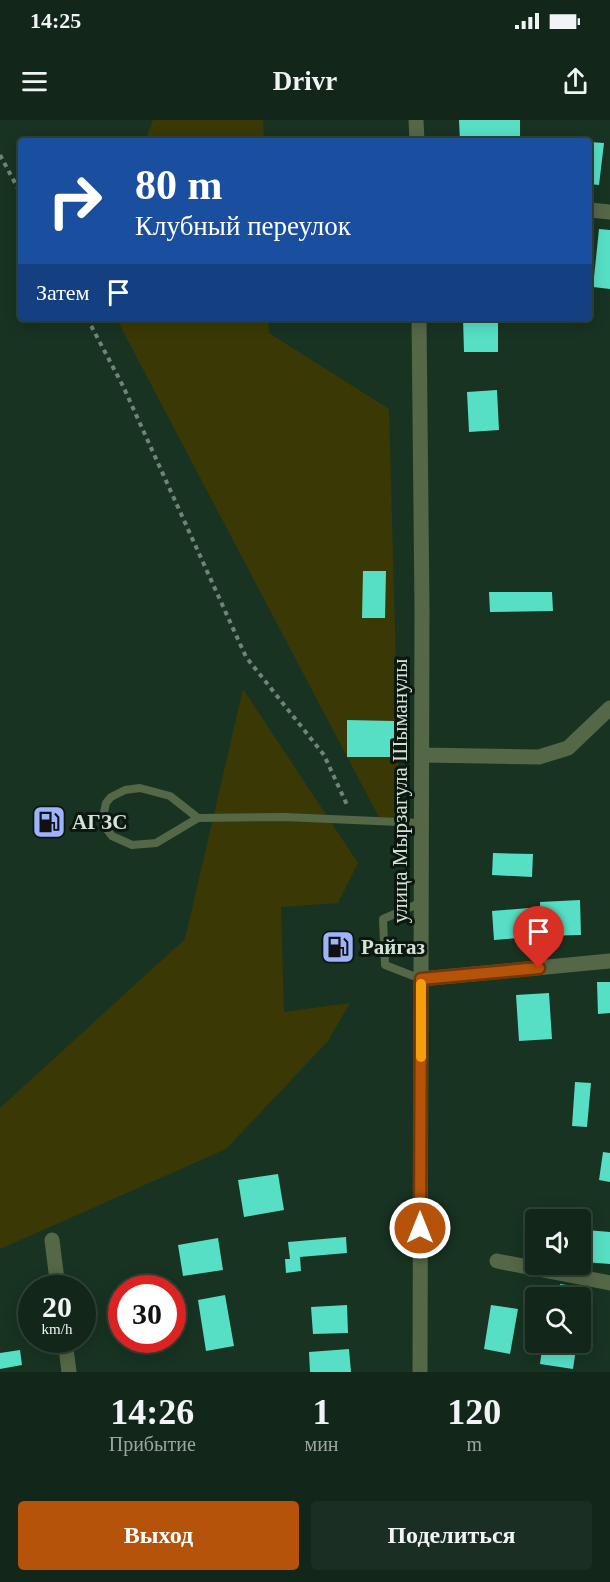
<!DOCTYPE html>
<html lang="ru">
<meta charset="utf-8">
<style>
:root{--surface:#12261a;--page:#1b2e23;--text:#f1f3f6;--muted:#9ca5a2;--line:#314339;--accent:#b45309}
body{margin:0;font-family:"Times New Roman",serif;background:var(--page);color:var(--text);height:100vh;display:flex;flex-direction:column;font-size:22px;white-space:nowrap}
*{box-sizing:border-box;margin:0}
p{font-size:20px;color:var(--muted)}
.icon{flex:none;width:33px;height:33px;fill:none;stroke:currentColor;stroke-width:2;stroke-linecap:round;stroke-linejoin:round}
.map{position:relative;height:1252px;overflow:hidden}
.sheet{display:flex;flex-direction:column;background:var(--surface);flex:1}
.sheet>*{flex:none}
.banner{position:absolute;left:18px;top:18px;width:574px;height:183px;border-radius:6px;box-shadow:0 3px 15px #0003,0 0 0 2px var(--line);background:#1a4fa0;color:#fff;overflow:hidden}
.buttons{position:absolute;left:525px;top:1089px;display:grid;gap:12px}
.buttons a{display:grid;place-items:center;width:66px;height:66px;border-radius:6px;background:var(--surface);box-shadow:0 3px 15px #0003,0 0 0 2px var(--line);font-size:30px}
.speed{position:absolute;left:18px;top:1155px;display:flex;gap:12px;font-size:30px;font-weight:700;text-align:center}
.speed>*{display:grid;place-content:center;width:78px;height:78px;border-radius:50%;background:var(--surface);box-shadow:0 3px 15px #0003,0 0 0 2px var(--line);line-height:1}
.speed small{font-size:15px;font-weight:400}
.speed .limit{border:9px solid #d22;background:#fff;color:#111}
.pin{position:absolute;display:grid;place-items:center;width:51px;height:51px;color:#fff;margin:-62px -26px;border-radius:50% 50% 50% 0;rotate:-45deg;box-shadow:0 0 6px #0007}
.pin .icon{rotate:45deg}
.me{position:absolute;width:66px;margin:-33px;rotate:0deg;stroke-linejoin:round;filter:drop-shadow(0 0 4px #0008)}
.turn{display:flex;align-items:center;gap:21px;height:126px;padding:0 18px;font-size:27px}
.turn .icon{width:78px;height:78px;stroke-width:2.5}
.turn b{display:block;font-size:42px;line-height:51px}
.then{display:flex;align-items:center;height:57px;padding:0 18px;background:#0003;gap:12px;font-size:22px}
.eta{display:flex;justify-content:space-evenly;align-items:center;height:102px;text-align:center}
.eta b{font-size:36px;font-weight:700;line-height:42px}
.cta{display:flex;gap:12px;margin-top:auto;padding:12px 18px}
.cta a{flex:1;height:69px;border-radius:6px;background:var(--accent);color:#fff;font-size:24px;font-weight:700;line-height:69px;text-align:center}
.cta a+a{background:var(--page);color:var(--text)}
.status{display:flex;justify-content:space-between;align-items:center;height:42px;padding:0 30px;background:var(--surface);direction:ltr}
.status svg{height:16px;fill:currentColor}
header{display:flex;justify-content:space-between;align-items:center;height:78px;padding:0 18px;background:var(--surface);font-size:27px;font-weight:700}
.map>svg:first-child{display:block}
.green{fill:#3a3905}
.building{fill:#56dfc5}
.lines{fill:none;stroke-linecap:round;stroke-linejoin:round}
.path{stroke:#708577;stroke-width:4;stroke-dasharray:4.5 4.5;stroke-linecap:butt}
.service{stroke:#546746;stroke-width:8}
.minor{stroke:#546746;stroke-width:15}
.route-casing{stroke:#753606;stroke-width:15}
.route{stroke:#b45309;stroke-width:10}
.slow{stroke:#f59e0b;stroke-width:10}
.labels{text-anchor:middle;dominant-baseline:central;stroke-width:6;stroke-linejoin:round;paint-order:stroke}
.street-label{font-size:21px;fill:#d4e3d8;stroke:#0c1710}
.poi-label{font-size:21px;font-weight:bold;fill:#d4e3d8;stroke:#0c1710;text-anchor:start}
</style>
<div class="status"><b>14:25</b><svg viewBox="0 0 49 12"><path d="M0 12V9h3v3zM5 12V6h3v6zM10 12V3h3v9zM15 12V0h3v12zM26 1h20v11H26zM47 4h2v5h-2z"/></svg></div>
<header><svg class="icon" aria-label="menu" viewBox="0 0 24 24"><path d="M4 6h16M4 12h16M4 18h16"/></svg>Drivr<svg class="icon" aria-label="share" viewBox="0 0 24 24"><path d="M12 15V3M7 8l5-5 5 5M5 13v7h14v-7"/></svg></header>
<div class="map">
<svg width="610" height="1252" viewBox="0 0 610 1252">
<rect width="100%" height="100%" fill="#183322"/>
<path class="green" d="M153,0H263L264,21H145Z
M116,198H268L269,213L389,289L400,697L382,703Z
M243,569L358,743L338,783L281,787L284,892L350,883L328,921L226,1029L0,1129V988L185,819Z"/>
<path class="building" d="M459,0H520V21H460Z
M590,22L604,23L599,65L590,64Z
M599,109L610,110V169L593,167Z
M463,198H498V232H464Z
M497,270L499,310L469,312L467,272Z
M363,451H386L385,498H362Z
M489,472H552L553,491L490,492Z
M347,600L394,601V637H347Z
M53,686L58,714L45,717L39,689Z
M493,733L533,734L532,757L492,755Z
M580,780L581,815L541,816L540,782Z
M529,788L531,817L494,820L492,791Z
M348,817L349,835L329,837L328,818Z
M597,862H610V893L598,894Z
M549,873L552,919L519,921L516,875Z
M575,962L591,963L587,1007L572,1006Z
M603,1032L610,1033V1062L599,1060Z
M278,1054L284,1090L244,1097L238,1060Z
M586,1110L610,1112V1144L584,1142Z
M346,1117L347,1133L300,1137L301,1151L286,1153L285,1139H290L288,1122Z
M218,1118L223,1150L183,1156L178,1125Z
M560,1164L592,1169L589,1186L580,1185V1178H558Z
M225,1175L234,1226L206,1231L198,1180Z
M347,1185L348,1213L313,1214L311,1187Z
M491,1185L518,1189L510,1234L484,1229Z
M543,1222H577L573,1249L540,1244Z
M349,1229L351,1252H310L309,1232Z
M20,1230L22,1245L0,1249V1233Z"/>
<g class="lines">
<path class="path" d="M0,35L21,74
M87,198L123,266L246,537L324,635L348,687"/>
<path class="service" d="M198,698L170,676L140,668L125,670L111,677L106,683L103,697L105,707L112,716L132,725L156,723L198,698L285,697L421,703
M420,783L383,799L385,845L421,859"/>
<path class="minor" d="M416,0L417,21
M590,90L610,92
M419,198L422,489L420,1252
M422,635L539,637L568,628L610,588
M421,859L610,841
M52,1120L58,1168
M497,1141L610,1163
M65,1220L69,1252"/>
</g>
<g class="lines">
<defs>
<path id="route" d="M420,1108L421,859L539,848"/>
</defs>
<use href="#route" class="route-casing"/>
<use href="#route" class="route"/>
<path class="slow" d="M421,937V864"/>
</g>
<defs>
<symbol id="fuel-square" viewBox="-11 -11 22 22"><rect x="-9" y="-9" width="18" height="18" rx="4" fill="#9cb4fd" stroke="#0c1710"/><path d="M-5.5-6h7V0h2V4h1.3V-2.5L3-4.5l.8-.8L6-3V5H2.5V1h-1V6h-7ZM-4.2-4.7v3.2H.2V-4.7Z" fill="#111"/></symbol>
</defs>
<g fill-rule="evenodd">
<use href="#fuel-square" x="30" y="683" width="38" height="38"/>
<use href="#fuel-square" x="319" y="808" width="38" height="38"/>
</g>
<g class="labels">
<g class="street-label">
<text transform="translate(400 671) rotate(-90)">улица Мырзагула Шыманулы</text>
</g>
<g class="poi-label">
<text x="72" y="702">АГЗС</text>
<text x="361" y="827">Райгаз</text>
</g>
</g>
</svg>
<div class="buttons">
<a><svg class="icon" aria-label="sound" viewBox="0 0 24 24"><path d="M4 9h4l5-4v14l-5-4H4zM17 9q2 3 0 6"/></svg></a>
<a><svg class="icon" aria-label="search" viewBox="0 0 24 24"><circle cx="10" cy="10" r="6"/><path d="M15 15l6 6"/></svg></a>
</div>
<div class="speed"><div>20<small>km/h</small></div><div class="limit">30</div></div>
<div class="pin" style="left:539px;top:848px;background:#d93025"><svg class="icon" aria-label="arrive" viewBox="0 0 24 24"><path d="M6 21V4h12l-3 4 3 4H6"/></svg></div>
<svg class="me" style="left:420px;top:1108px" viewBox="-20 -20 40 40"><circle r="17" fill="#b45309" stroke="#fff" stroke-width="3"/><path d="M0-11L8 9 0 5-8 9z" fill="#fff"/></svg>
<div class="banner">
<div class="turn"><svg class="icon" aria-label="right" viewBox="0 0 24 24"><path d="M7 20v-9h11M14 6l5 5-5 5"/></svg><div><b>80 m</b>Клубный переулок</div></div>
<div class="then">Затем<svg class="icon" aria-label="arrive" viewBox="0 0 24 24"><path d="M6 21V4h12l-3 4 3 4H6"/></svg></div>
</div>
</div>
<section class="sheet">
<div class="eta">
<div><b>14:26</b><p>Прибытие</p></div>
<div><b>1</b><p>мин</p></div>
<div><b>120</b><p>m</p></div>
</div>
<div class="cta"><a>Выход</a><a>Поделиться</a></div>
</section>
